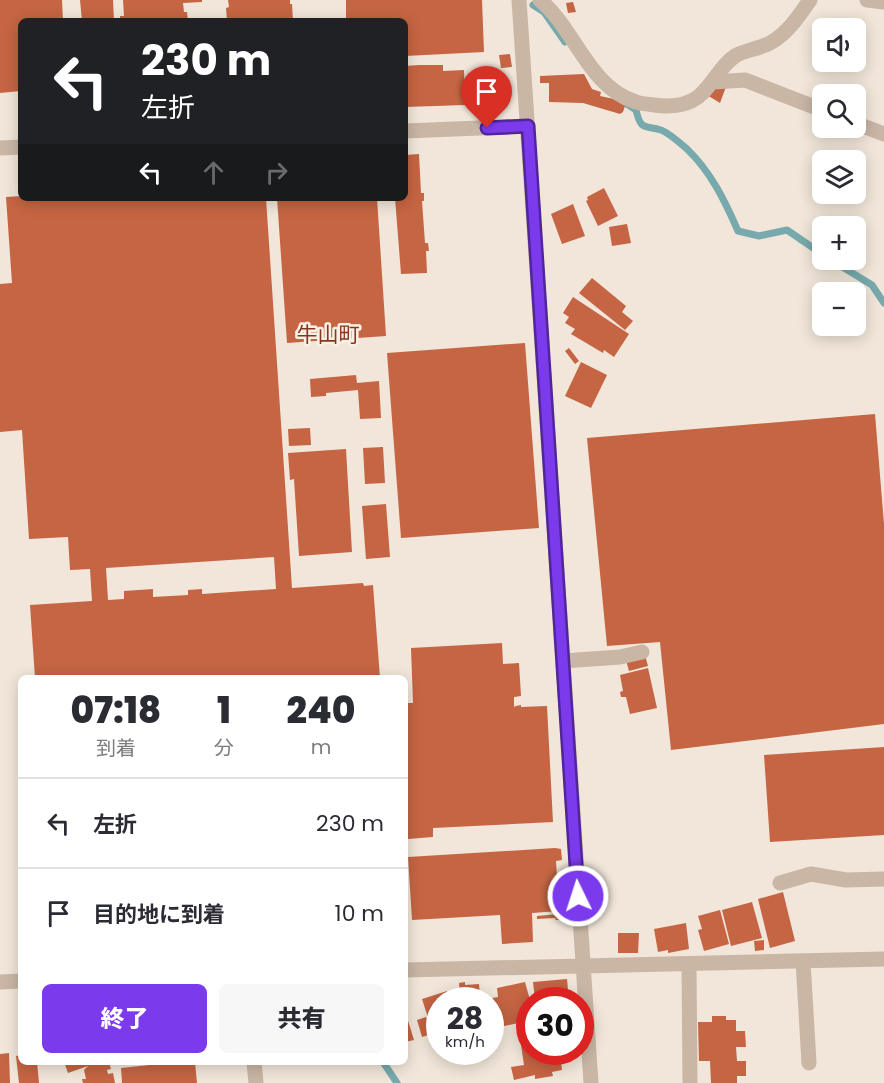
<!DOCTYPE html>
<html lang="ja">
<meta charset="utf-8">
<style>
:root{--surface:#fff;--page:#f7f7f7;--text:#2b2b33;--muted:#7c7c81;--line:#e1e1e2;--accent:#7c3aed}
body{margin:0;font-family:Poppins,"Noto Sans JP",sans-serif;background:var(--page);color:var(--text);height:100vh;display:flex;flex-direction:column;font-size:22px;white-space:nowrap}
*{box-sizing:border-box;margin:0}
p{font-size:20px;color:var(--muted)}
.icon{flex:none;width:33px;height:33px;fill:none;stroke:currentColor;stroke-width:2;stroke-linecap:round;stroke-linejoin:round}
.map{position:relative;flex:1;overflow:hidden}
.details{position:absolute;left:18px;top:675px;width:390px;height:390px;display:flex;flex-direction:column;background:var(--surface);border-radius:9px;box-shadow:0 3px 15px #0003}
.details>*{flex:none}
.guide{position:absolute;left:18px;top:18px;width:390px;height:183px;border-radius:9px;box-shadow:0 3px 15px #0003;background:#202124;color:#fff;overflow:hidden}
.buttons{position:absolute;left:812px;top:18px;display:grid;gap:12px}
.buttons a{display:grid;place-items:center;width:54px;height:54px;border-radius:9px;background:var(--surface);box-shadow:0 3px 15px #0003;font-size:30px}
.speed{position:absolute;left:426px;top:987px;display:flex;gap:12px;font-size:30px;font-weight:700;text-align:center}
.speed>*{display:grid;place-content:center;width:78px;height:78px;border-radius:50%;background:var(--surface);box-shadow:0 3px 15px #0003;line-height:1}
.speed small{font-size:15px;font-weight:400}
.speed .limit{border:9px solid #d22;background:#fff;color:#111}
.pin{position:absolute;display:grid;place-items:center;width:51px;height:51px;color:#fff;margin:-62px -26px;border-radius:50% 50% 50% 0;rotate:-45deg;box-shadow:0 0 6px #0007}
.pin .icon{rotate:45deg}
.me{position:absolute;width:66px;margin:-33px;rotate:356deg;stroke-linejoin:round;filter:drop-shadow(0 0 4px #0008)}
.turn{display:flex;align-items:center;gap:21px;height:126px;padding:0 24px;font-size:27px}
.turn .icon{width:78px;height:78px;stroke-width:2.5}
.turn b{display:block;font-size:42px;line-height:51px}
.lanes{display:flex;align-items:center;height:57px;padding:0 24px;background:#0003;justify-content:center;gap:30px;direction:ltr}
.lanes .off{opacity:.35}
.eta{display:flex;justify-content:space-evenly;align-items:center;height:102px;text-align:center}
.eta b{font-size:36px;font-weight:800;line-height:42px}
.action{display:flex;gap:12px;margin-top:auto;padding:12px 24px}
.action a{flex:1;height:69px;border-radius:9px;background:var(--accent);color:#fff;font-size:24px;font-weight:800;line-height:69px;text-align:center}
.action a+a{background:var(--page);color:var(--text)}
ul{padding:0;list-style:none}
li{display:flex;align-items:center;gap:18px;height:90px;padding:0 24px;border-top:2px solid var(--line)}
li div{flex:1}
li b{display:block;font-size:22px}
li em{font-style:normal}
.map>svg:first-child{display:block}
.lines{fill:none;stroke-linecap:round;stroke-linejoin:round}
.stream{stroke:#78aaad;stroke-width:7}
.building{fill:#c56543;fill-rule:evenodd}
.minor{stroke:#c9b6a5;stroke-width:15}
.route-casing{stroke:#51269a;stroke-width:15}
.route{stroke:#7c3aed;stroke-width:10}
.labels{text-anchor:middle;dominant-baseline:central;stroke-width:5;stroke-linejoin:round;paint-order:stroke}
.quarter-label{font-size:21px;fill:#823920;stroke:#f9f0e5}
</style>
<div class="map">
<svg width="884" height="1083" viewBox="0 0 884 1083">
<rect width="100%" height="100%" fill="#f1e6d9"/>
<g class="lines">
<path class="stream" d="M533,5L544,12L565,42
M627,104L636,110C641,131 644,125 661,130C669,133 680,143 687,149C711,172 725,201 738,231L759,236L787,230L822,254
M831,260L872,285L884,303
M383,1062L397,1083"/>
</g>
<path class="building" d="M0,0H62L63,21H21V91L0,93Z
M80,0H113L114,21H82Z
M123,0H202V2L183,3L184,12H187L188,21H120V16H124Z
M228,0H290V4H292L293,21H227L226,8L229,7Z
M346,0H482L484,52L405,56V21H346Z
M573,2L576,12L568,13L566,3Z
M510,54L512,67L501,68L499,55Z
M419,65H443V71L464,70L465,105L405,107V66Z
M584,74L592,89L601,92L600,96L614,99L625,106L623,112L620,114L583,103L549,102V83H540V76Z
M718,84H727L720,103L707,95Z
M419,154L421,193H424V201H422L425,243H428L429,251H426L427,273L401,274L395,198H405V155Z
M604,188L618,216L598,226L586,201L588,200L587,197Z
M21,196V198H266L292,588L363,583L364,586L373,585L380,678H35L30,605L92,601L90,569L70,570L68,537L29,539L22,430L0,432V284L12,283L6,197ZM274,557L276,589L202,594V589L188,590V595L153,597V589L124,591V599L108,600L106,568Z
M277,198H377L386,336L287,343Z
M573,204L585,236L562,244L551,214Z
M627,224L631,243L612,246L609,227Z
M592,278L626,306L622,312L633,321L625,330L579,293Z
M573,297L629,334L614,357L604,350L603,353L571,334L575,329L565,323L569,317L563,313Z
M525,343L539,528L401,538L387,353Z
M569,348L579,361L575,364L565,351Z
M581,362L607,375L591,408L565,396Z
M356,375L357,383L379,381L381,418L360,419L358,390L326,393V396L311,397L310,379Z
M875,414L884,524V724L671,750L660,642L607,646L587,438Z
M310,428L311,445L289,446L288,429Z
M383,447L385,483L365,484L363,448Z
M346,449L352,552L299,556L294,479L290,480L288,453Z
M386,504L390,557L366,559L362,506Z
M502,643L503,664L519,663L521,696L514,697V707L516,706L521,705V707L547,706L553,822L433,828V837L408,839L405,792V703H413L411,648Z
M645,655L648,666L629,671L626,660Z
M648,668L657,708L630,714L626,697H621L620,692L623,691L620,675Z
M884,747V835L770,842L764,755Z
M555,848L561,849L562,860L556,861L559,911L532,913L533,942L502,944L500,915L412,920L408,857Z
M783,892L795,941L770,948L758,899Z
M752,902L762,938L731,946L722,910Z
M720,910L729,944L704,951L698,930L702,929L698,916Z
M559,914V920H556L555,918L537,919V916Z
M686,923L689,949L668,953V950L658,952L654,929Z
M618,933H639L638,953H618Z
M764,940V950L755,951L754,941Z
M567,979L569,1000H535L533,982Z
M465,982V985L479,984L480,997L460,999L459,983Z
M525,982L530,1000V1014L521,1017L523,1022L495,1028L490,1004L493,1003L492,998L498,997L497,988Z
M447,991L450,1000H440V1024L431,1027L422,999Z
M405,1011L414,1040L405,1042Z
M712,1016H726V1020H736V1031H745L746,1047H736L737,1061H746V1076H737V1083H711L710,1061H699L698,1022H712Z
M426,1017L432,1034L422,1037L417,1020Z
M530,1037V1052H560L562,1070L552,1072L553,1076L535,1079V1075L514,1080L511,1067L524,1065L520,1038Z
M9,1053L10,1083H0V1054Z
M21,1055V1062H37L39,1083H19L16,1056Z
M64,1062H109L111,1069L107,1070L108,1074L113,1073L115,1083H83L82,1079H86L84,1070L88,1066L68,1073Z
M178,1062H195L197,1083H122L121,1068Z"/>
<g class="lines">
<path class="minor" d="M519,0L591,1083
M540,0C575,29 589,88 636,102C642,104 649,104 654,105C669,107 686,106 698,97C713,85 719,67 735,56C745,50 759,49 770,43C787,34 799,16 810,0
M867,0L884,2
M713,82L745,80L822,110
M855,123L884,134
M405,131L528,126
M0,148L21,147
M563,661L620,657L642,652
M780,883L811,874L846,880L884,879
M803,961L809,1063
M689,964L690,1083
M405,970L884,959
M0,982L21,981
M254,1062L256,1083"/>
</g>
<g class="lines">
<defs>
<path id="route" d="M487,128L528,126L578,896"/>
</defs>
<use href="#route" class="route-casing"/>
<use href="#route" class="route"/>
</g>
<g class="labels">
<g class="quarter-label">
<text x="328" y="334">牛山町</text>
</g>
</g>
</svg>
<div class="buttons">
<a><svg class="icon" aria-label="sound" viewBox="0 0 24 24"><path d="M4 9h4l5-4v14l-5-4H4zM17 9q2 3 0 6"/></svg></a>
<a><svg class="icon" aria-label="search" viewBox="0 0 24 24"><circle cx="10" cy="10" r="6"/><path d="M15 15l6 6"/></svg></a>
<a><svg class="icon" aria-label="layers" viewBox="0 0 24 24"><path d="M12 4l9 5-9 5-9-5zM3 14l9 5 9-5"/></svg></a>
<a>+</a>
<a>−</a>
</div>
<div class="speed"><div>28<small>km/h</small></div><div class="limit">30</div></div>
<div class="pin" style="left:487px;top:128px;background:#d93025"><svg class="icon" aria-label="arrive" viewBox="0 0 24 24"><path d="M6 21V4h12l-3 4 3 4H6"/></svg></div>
<svg class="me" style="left:578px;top:896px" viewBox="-20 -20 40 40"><circle r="17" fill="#7c3aed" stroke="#fff" stroke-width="3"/><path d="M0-11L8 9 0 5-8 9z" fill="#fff"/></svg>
<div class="guide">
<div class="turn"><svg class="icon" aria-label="left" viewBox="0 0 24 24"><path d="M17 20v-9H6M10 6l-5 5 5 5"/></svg><div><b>230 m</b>左折</div></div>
<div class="lanes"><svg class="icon" aria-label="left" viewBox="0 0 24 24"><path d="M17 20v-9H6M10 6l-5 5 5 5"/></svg><svg class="icon off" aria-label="ahead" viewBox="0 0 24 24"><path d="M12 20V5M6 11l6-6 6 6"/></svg><svg class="icon off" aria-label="right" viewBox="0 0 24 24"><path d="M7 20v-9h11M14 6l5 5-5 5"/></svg></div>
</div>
<section class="details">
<div class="eta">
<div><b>07:18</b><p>到着</p></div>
<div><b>1</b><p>分</p></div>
<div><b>240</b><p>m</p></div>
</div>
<ul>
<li><svg class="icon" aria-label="left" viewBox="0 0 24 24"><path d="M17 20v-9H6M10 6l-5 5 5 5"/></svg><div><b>左折</b></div><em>230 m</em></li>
<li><svg class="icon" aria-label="arrive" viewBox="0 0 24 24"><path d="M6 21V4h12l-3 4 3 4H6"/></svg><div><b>目的地に到着</b></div><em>10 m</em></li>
</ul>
<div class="action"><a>終了</a><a>共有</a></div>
</section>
</div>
